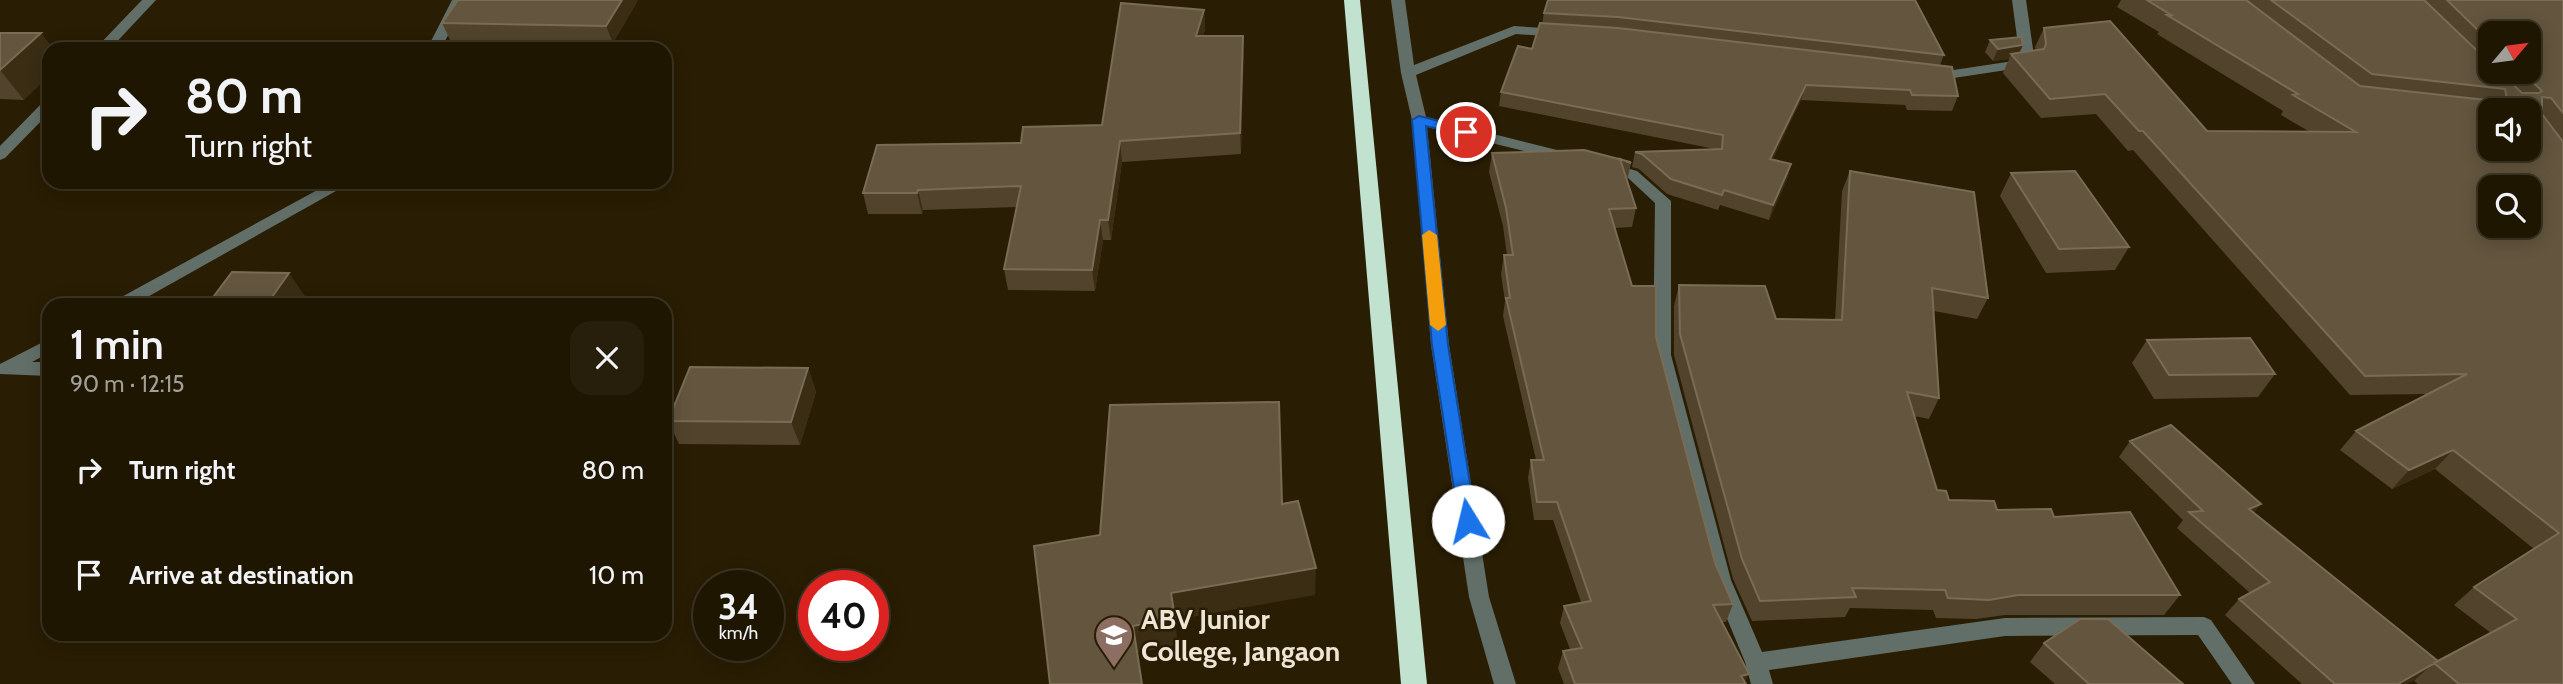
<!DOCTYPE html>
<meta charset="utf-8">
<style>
:root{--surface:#1f1602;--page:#271f0c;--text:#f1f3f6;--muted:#a19f99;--line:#3c3524}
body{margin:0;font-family:Cabin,sans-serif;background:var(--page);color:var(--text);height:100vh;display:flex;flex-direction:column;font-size:26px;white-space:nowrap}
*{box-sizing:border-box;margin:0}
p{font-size:23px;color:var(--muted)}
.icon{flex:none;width:38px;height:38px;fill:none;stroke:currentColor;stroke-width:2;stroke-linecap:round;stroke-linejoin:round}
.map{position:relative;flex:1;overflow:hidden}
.panel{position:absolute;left:42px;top:298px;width:630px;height:343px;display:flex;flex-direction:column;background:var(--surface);border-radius:21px;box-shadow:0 4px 18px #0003,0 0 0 2px var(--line)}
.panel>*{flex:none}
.hud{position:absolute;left:42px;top:42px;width:630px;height:147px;border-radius:21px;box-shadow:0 4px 18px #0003,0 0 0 2px var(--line);background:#1f1602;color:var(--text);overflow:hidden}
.needle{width:46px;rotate:61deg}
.tools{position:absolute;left:2478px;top:21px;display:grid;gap:14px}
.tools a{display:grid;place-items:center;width:63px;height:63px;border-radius:14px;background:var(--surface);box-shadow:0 4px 18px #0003,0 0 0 2px var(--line);font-size:35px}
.speed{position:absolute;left:693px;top:570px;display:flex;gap:14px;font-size:35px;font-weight:700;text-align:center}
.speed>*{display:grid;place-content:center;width:91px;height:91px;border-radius:50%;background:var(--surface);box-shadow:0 4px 18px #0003,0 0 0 2px var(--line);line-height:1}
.speed small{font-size:18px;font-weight:400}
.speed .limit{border:10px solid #d22;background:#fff;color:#111}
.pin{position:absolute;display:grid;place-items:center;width:60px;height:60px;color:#fff;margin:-30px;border:4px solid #fff;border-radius:50%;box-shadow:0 2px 7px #0007}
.me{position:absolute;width:77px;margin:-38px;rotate:351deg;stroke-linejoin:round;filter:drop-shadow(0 0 5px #0008)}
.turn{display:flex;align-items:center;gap:24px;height:147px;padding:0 28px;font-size:32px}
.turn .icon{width:91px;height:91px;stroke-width:2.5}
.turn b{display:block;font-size:49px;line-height:60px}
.round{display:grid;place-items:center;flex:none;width:74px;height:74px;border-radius:21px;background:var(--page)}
.head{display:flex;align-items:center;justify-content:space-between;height:119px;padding:0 28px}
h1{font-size:42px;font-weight:600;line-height:52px}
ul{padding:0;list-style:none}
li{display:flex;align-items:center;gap:21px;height:105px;padding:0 28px}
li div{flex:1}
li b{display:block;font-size:26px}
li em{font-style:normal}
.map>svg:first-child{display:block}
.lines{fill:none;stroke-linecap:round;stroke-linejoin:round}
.minor{fill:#626f68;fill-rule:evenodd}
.highway{fill:#c0e2cf;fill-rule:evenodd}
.wall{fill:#52442c;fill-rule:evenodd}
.shaded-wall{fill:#3a2d14}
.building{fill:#63553e;stroke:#786c56;stroke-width:2;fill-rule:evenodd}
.route{fill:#1a73e8;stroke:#114b97;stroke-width:2}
.slow{fill:#f59e0b}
.labels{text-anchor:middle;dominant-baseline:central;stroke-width:5;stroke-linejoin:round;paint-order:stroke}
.near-poi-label{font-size:28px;font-weight:bold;fill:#eee5d6;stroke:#291d03;text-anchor:start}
</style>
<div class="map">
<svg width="2563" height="684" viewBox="0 0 2563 684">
<rect width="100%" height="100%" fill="#291d03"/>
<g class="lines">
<path class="minor" d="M142,0H156L110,49H95Z
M452,0H466L441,49H427Z
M1391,0H1405L1414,65L1514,26L1560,29L1567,33L1560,37L1516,34L1416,75L1426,117L1573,154L1576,157L1568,162L1427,127L1449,345L1489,597L1516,684H1494L1469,597L1431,345L1412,120L1401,73Z
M2012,0H2026L2035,63L2033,66L1947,79L1927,76L1925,73L1932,69L1947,71L2020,60Z
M49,100V113L5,158L0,160V146L44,101Z
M1606,162L1637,171L1671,201V355L1731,580L1762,652L2005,618L2204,617L2211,620L2255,684H2232L2198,635L2005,636L1769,670L1773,684H1751L1745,662L1711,580L1653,355L1655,203L1627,177L1601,170L1598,167Z
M332,182H352L135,304H113L116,300Z
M49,339V353L32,362H49V376L0,374V364Z"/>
<path class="highway" d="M1344,0H1360L1427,684H1401Z"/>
</g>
<path class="wall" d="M638,0L613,43L450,40L442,23Z
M1548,0L1944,55L1940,65L1958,96L1952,111L1907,110L1905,105L1801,100L1772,159L1791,164L1787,179L1769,220L1720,205L1718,210L1667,194L1639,169L1632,167L1635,152L1715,149L1499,106L1501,92L1532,49L1542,24L1544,13Z
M2121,0H2563V684H2418L2414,681L2417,678L2407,684H2302L2225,615L2239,599L2250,593L2177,528L2183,520L2119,457L2130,441L2254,513L2438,661L2491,633L2454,605L2474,587L2534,549L2435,469L2392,489L2340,450L2356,431L2429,394L2350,395L2133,150L2128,151L2096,114L2041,118L2003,73L2009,59L1993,61L1985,52L1990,40L2023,45L2019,53L2036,50L2035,47L2044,28L2207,131L2310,132L2281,115L2283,111L2157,34L2159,32L2117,7ZM2490,33L2529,72H2490Z
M1204,10L1205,29L1203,36H1243L1241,154L1122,162L1111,240H1103L1095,291L1008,290L1004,269L1017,207L923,210L922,214H868L863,193L1021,143L1102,125Z
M0,33H41L53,49H49L24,100L0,99Z
M1584,150L1631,163L1627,181L1636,208L1632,227L1614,228L1632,286L1656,337L1715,563L1733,604L1726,622H1722L1746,684H1564L1558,668L1563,651L1570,649L1560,623L1564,606L1581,602L1553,520H1534L1528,478L1531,460H1536L1503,316L1505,301L1501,274L1504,255H1507L1503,226L1489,172L1492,153Z
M1850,171L1988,298L1977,319L1934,311L1939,398L1929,419L1914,416L1937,490L1949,500L1997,510L2054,517L2180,595L2164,615H2005L1976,619L1936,618L1933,610L1850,608L1845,617L1752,621L1733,579L1674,355V306L1679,285L1776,319L1835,320L1842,191Z
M2011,173L2129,247L2115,270L2046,273L2000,196Z
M2147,340L2275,374L2258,397L2154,399L2132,363Z
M808,368L816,392L800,445L679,444L668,421Z
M2044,643L2183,684H2055L2030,662Z"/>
<path class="shaded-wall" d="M622,0H638L613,43L606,26Z
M1204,10L1205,29L1197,56L1196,36Z
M41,33L53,49H49V76L24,100L0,70Z
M1243,36L1244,56L1241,154L1240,133Z
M2023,45L2017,58L2011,54L2009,59L1993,61L1998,49Z
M1806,85L1801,100L1766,174L1770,159Z
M1120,141L1122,162L1111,240L1108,220Z
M1791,164L1787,179L1769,220L1773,205Z
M918,190L923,210L922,214L917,193Z
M1100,220L1103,240L1095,291L1092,270Z
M289,273L305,296L300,304H267Z
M808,368L816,392L800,445L791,422Z
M2453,450L2435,469L2392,489L2409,470Z
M2261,504L2248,521L2249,509Z
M1316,568L1315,595L1175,620L1178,645L1137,653L1133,626L1171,593Z
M2434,663L2417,678L2407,684H2398Z
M1749,674L1744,684L1741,676Z"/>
<path class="building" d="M458,0H622L606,26L442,23Z
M1548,0H1915L1944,55L1618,17L1544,13Z
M2147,0H2246L2360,86L2504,102L2507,100L2505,89L2372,74L2271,0H2424L2490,63V72H2500L2522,93H2539L2542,91L2522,72H2529V33H2490V42L2447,0H2563V113L2551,98L2542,97V114L2563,142V684H2459L2434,663L2517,619L2474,587L2559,533L2453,450L2409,470L2356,431L2467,374L2365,376L2143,131H2139L2105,94L2050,99L2011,54L2044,49L2046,44L2044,28L2110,21L2207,131L2356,132L2293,95L2298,94L2167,15H2171ZM2490,110H2529V149H2490ZM2490,187H2529V226H2490Z
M1121,3L1204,10L1196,36H1243L1240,133L1120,141L1108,220H1100L1092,270L1004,269L1021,186L918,190L917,193H863L877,145L1021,143L1023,127L1102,125Z
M1540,23L1618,28L1952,67L1958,96L1912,95L1910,90L1806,85L1770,159L1791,164L1773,205L1724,190L1722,195L1671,179L1642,154L1635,152L1722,149L1723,135L1501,92L1518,46L1532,49Z
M0,33H41L0,70Z
M2021,37L2023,45L1998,49L1990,40Z
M146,44H197L192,49H142Z
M1584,150L1630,162L1631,163L1620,159L1636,208L1609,209L1632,286H1656V337L1715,563L1733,604L1713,605L1749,674L1741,676L1746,684H1575L1563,651L1582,648L1564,606L1591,601L1557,502H1537L1531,460H1544L1506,298H1510L1504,255H1513L1506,208L1492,153Z
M1850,171L1974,192L1988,298L1932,288L1939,398L1907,392L1937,490L1946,491L1949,500L1994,501L1997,510L2051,509L2054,517L2130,512L2180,595H2018L1989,600L1948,598L1945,590L1852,588L1856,597L1760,601L1742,559L1680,334L1679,285L1765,286L1776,319L1842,320Z
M2075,171L2129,247L2059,249L2011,173Z
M232,272L289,273L267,304H208Z
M2250,338L2275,374L2169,375L2147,340Z
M690,367L808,368L791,422L668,421Z
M1279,402L1282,504L1298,501L1316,568L1171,593L1175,618L1133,626L1142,684H1050L1034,546L1100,535L1110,405Z
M2171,425L2261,504L2249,509L2438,661L2398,684H2335L2239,599L2270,582L2189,512L2203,511L2130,441Z
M2080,619H2108L2183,684H2089L2044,643Z"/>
<path class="route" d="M1419,116L1471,129L1473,132L1466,136L1426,126L1448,345L1476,521L1474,526L1468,528L1461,526L1459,521L1432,345L1412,120Z"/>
<path class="slow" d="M1429,230L1437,235L1446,325L1438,331L1430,325L1422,235Z"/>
<defs>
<symbol id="university-pin" viewBox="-11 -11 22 30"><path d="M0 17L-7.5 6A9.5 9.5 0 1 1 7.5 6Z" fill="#8d6e63" stroke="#291d03"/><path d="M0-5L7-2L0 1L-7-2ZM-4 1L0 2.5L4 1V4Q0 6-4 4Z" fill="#fff"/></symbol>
</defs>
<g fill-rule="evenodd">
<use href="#university-pin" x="1092" y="613" width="44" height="60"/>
</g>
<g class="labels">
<g class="near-poi-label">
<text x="1141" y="619">ABV Junior<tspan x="1141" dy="32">College, Jangaon</tspan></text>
</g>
</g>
</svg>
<div class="tools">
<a><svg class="needle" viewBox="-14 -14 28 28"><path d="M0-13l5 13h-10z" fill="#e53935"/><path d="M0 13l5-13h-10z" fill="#a19f99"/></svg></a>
<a><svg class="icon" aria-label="sound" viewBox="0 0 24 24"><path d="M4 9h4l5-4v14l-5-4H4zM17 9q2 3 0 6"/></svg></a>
<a><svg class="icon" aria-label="search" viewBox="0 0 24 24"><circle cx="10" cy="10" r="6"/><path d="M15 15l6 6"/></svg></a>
</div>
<div class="speed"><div>34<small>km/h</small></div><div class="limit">40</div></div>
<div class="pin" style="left:1466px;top:132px;background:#d93025"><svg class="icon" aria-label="arrive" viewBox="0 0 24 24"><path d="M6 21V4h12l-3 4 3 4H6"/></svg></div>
<svg class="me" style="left:1468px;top:521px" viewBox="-20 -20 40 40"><circle r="19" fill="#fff"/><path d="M0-13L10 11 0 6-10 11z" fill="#1a73e8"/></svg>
<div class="hud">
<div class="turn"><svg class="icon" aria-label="right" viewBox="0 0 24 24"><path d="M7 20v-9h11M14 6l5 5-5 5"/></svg><div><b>80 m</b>Turn right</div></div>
</div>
<section class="panel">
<div class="head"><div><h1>1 min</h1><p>90 m · 12:15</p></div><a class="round"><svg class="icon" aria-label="close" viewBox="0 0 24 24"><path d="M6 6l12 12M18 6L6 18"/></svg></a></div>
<ul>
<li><svg class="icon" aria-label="right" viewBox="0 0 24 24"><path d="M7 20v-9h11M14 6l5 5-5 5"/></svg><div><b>Turn right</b></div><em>80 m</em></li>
<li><svg class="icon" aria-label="arrive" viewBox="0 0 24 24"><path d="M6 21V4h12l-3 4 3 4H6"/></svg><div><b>Arrive at destination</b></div><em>10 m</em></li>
</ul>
</section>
</div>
